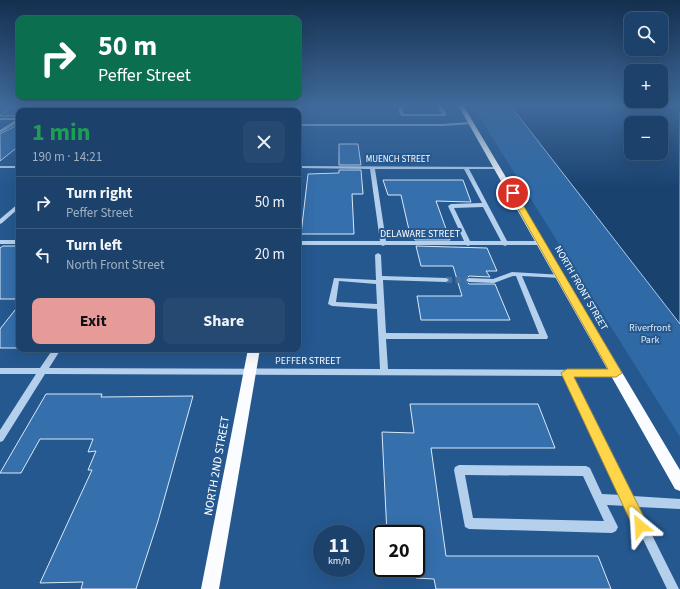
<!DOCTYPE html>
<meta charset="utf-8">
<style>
:root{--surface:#1c426b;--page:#254971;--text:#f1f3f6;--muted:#a0b0c1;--line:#3a5b7e;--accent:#e69b98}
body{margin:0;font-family:"Source Sans 3",sans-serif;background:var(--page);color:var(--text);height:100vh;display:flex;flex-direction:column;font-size:15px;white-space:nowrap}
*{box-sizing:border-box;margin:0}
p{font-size:13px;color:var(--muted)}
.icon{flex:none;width:22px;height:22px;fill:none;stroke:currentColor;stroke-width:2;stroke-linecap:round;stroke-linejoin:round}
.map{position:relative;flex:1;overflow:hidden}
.drawer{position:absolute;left:16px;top:108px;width:285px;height:244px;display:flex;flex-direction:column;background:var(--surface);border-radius:8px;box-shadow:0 4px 16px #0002,0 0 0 1px var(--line)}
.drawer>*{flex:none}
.guide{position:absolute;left:16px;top:16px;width:285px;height:84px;border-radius:8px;box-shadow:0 4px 16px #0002,0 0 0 1px var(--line);background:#0b6e4f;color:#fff;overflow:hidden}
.tools{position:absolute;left:624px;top:12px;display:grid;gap:8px}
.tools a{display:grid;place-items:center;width:44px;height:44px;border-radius:8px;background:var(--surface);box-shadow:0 4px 16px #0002,0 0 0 1px var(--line);font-size:20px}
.speed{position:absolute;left:313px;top:525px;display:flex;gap:8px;font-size:20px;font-weight:700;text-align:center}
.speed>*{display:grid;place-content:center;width:52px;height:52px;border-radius:50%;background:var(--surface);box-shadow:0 4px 16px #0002,0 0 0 1px var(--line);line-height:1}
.speed small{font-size:10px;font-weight:400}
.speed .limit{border:2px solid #111;border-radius:6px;background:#fff;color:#111}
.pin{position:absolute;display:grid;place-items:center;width:34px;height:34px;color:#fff;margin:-17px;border:2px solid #fff;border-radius:50%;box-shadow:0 1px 4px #0007}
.me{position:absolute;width:44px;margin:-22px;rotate:333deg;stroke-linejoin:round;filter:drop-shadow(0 0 3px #0008)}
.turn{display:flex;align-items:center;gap:14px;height:84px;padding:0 16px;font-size:18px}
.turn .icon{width:52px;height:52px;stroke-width:2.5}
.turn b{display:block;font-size:28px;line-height:34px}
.round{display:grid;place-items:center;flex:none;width:42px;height:42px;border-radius:8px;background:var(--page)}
.head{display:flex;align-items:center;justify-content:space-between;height:68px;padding:0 16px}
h1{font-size:24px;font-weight:700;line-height:30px;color:#1e9e55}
.button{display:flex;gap:8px;margin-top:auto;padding:8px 16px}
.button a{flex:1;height:46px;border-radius:8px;background:var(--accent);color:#111;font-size:16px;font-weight:700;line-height:46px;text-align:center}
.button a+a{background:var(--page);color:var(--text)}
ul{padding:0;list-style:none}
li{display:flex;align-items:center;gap:12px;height:52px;padding:0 16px;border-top:1px solid var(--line)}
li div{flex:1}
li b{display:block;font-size:15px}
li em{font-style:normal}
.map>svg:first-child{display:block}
.green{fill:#2f6aa7}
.water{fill:#1a426f;stroke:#aaccec;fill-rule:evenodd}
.building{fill:#356fac;stroke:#dae9f9}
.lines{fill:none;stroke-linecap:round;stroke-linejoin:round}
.minor-tunnel{stroke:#4671a0;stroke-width:6;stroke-dasharray:6 3.5;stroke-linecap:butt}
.minor{fill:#b5d0ec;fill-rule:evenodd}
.major{fill:#fafcff;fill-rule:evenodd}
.route{fill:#ffd54a;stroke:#a68a30}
.labels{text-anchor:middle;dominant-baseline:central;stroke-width:4;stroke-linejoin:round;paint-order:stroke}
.far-street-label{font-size:9px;fill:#fff;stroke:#25588f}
.street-label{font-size:10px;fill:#fff;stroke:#25588f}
.park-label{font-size:10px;fill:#dae9f9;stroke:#25588f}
.near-street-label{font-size:12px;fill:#fff;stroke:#25588f}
</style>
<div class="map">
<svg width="680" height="589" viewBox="0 0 680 589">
<rect width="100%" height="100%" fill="#25588f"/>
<path class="green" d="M472,105H510L680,324V437Z"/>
<path class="water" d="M510,105H680V324ZM631,123H661V153H631Z"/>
<path class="building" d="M15,105H19V116H0V115Z
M19,124V146L0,161V134Z
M339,144H358L361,165H339Z
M339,170H361L363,194H352L354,234H301L308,174L339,173Z
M383,180H463L471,202L436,201L450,240H415L412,230H409L401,195H388Z
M3,246H19V299H0V248Z
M416,246L487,248L497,271H486L490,277L469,276L465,280L469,284H495L510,320H421L417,296H462L453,266H421Z
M19,305V348H0V329Z
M46,394H102L101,397L193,396L158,521L136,589H81L83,582L40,583L92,470H88L96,451L88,452L93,439H40L21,473H0Z
M410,404H538L555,448H431L446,556H598L611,589H436L434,579L416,578V534H387L382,432L414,433Z"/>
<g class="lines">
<path class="minor-tunnel" d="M446,280H469"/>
<path class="minor" d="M37,105H42L34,111H30Z
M122,105H126L120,111H116Z
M209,105H213L210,111H206Z
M397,105H401L404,114H442L437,105H441L447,115L445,116H402L400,115Z
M0,118H19V122L0,133V130L16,120H0Z
M471,122L473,123L472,124L442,126H298V124H442Z
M0,166H19V168H0Z
M298,166L500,167V169H469L507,241H542L545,243L542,245H507L505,246L503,245H470L468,246L466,245H385L383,246L381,245H298V241H380L370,169L298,168ZM375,169H464L482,203L451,204L448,206L464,241H386ZM483,207L501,241H470L454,208Z
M19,203V208L2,223L0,224V219Z
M0,240H19V244H0Z
M378,253L381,255L382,276L446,278L449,280L446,282L383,280L386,333L539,334L516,276H513L494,283L469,282L466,280L469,278L493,279L512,272L563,275L564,276L561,278L522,276L548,337L547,339H386L388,369L616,370L619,371L620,373L619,375L616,376H573L633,496L680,499V509L638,507L679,589H667L627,506L607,505L618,527L616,531L612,533L469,529L465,527L454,470L455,467L459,465L586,466L590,468L602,494L622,495L564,376L45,374L3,441L0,442V430L36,374H0V368H40L53,349H61L49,368L380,369L377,309L332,306L328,304L334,278L376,280L375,255ZM339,281L376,284L377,304L336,302ZM465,475L583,476L604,521L473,518Z"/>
<path class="major" d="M296,105H302L300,112L295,111Z
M458,105H463L680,470V491L675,489Z
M248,349H260L219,589H201Z"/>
</g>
<linearGradient id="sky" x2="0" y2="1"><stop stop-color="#14304f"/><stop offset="0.56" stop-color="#406a9b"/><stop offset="1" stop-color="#406a9b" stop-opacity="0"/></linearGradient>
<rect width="680" height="188" fill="url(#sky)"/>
<path class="route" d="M510,191L516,193L622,373L616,377H574L646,521L648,526L646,531L640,533L635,531L561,373L567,369H608L509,193Z"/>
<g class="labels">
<g class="far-street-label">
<text x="398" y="159">MUENCH STREET</text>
</g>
<g class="street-label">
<text x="420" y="234">DELAWARE STREET</text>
<text transform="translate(581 288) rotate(60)">NORTH FRONT STREET</text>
<text x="308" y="361">PEFFER STREET</text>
</g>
<g class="park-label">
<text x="650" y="328">Riverfront<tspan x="650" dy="12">Park</tspan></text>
</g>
<g class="near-street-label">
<text transform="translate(217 466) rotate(-80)">NORTH 2ND STREET</text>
</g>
</g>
</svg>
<div class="tools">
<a><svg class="icon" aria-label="search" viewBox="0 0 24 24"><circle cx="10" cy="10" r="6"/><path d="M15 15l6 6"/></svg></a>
<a>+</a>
<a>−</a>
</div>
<div class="speed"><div>11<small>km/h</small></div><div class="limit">20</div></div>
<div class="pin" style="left:513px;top:193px;background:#d93025"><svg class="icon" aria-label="arrive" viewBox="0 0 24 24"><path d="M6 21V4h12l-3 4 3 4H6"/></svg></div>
<svg class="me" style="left:640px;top:526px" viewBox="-20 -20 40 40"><path d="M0-17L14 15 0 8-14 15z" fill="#ffd54a" stroke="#fff" stroke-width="4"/></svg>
<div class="guide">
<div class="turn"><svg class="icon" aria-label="right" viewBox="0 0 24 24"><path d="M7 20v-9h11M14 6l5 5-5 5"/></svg><div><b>50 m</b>Peffer Street</div></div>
</div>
<section class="drawer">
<div class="head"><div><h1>1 min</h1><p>190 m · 14:21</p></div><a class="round"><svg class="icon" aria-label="close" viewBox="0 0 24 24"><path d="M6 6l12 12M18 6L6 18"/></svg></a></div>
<ul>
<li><svg class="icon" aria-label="right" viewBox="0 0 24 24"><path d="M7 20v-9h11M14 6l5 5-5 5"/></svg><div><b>Turn right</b><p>Peffer Street</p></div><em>50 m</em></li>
<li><svg class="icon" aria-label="left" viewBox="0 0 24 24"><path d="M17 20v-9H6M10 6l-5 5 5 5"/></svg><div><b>Turn left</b><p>North Front Street</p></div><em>20 m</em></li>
</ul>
<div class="button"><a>Exit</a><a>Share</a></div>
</section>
</div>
